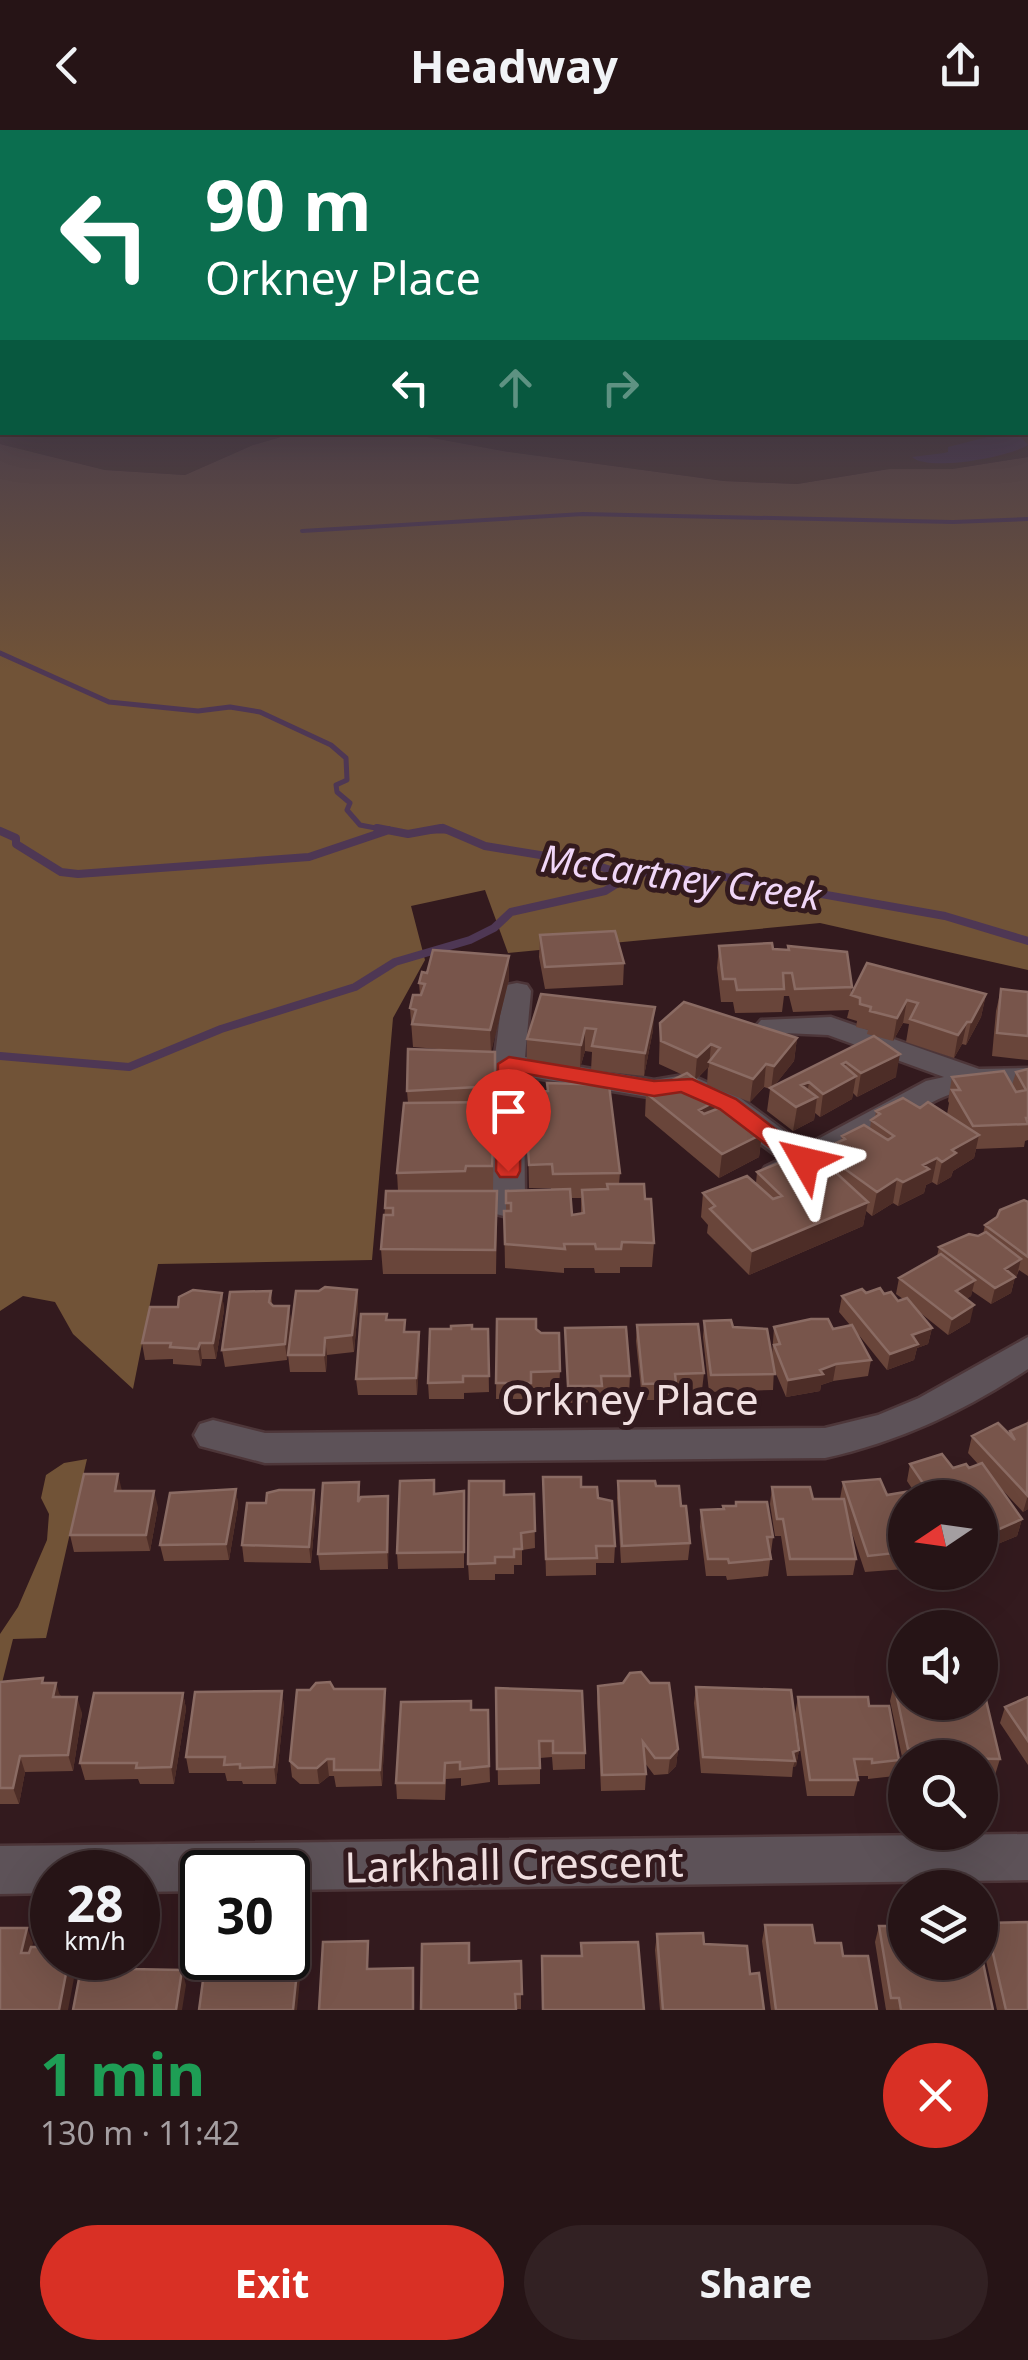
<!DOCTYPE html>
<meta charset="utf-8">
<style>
:root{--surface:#261416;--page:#322123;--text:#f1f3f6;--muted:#a49ea1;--line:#423335;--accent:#d93025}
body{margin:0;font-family:"Noto Sans",sans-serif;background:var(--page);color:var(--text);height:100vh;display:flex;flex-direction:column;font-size:38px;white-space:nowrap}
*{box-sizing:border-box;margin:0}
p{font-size:32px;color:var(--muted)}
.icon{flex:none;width:55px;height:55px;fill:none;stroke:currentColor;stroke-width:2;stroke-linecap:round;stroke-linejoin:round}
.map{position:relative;height:1880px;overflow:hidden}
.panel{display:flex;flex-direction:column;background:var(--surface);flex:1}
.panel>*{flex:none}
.guide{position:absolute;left:0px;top:0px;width:1030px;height:305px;box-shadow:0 10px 40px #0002,0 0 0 2px var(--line);background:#0b6e4f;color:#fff;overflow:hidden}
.needle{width:65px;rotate:257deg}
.controls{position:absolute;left:888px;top:1350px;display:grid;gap:20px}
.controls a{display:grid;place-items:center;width:110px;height:110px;border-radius:50%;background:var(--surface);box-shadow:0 10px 40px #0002,0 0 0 2px var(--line);font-size:50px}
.speed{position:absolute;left:30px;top:1720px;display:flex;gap:20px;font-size:50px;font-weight:700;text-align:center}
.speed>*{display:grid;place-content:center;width:130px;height:130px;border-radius:50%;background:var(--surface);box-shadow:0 10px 40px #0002,0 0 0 2px var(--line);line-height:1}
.speed small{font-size:25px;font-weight:400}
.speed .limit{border:5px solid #111;border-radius:15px;background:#fff;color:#111}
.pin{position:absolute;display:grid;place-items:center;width:85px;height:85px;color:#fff;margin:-102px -42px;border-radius:50% 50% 50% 0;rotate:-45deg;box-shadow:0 0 10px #0007}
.pin .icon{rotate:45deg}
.me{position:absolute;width:110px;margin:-55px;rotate:307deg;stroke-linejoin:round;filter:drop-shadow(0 0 8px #0008)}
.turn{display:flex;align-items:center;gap:35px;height:210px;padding:0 40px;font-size:45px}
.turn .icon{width:130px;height:130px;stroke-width:2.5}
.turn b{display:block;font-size:70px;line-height:85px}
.lanes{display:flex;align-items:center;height:95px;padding:0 40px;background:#0003;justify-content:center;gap:50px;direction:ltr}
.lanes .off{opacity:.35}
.round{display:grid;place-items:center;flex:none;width:105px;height:105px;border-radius:52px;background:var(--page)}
.summary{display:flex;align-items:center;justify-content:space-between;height:170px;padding:0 40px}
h1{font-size:60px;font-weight:700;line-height:75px;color:#1e9e55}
.primary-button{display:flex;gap:20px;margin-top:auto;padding:20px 40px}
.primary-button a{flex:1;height:115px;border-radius:60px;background:var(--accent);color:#fff;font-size:40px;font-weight:700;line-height:115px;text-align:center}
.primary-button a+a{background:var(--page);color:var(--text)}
header{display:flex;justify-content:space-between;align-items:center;height:130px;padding:0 40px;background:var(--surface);font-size:45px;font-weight:700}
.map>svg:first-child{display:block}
.green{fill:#4e3620}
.forest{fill:#715337}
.water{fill:#4e3754}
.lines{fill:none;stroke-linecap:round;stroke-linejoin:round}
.stream-far2{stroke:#4e3754;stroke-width:4}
.stream-far1{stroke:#4e3754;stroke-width:5}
.stream{stroke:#4e3754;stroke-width:8}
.minor-casing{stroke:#4d3639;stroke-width:5}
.minor{fill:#5d5258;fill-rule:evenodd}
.wall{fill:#69453a;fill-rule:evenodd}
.shaded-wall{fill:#4d2d27}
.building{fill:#78554b;stroke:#8a6b63;stroke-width:2.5}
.route{fill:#d93025;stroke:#8d1f18;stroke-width:2.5}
.labels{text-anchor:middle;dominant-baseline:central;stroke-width:10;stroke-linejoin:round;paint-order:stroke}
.water-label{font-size:38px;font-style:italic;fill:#f0d6f8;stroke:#331a1e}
.near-street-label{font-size:42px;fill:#f0dfe0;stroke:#331a1e}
</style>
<header><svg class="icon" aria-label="back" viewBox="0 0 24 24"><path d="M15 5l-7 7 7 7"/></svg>Headway<svg class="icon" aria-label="share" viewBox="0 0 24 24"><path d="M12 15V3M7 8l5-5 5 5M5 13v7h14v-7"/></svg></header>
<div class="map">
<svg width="1028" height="1880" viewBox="0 0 1028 1880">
<rect width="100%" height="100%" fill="#331a1e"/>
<path class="green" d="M0,276L2,302L295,303L253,315L185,345L105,340L0,314Z
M1028,276V327L952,339H889L797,354L724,351L503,321L406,303L1028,302Z"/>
<path class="forest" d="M295,303H406L503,321L724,351L797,354L889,339H952L1028,327V840L820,793L508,823L485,760L411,776L425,830L393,888L372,1130L158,1134L133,1259L73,1204L55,1172L23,1166L0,1181V314L105,340L185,345L253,315Z
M87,1329L46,1508L13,1509L0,1561V1504L18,1477L47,1410L49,1384L41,1368L46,1345L64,1333Z"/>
<path class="water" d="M1003,303L1018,304L1028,315C1009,327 928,342 912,327L944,323L948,322V317Z"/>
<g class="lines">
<path class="stream-far2" d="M302,401L583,384L953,392L1028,389"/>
<path class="stream-far1" d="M0,523L109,572L198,581L230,577L260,582L331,615L346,628L347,650L336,655L337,662L350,673L347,680L360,695L391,701
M427,701H449"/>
<path class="stream" d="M377,698L408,704L441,698
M443,698L485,716L589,733L629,746L669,737L945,786L1028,811
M0,701L16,708V714L61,742L78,744L309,727L389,700
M0,926L129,937L221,899L355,857L395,832L470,810L494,798L511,782L605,761L629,746"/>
<defs>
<path id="minor" d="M517,853L527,855L531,861L525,927L654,950L684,945L695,947L739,967L805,1016L926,951L944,947L828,905L761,902L756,896L761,890L831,887L979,939L1028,938V956C1002,957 976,955 951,964C908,978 800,1062 765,1053L760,1045L765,1037L781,1029L717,981L681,964L654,968L524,946L525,1076L520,1084L508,1087L496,1084L491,1076L494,934L503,861L507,855Z
M1028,1207V1239C964,1281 901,1311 825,1328L265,1333L200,1316L194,1305L200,1294L213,1290L265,1303L825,1298L878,1285L919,1268Z
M1028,1704V1750L288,1760V1742H202V1761L138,1762V1742H52V1763L0,1764V1716Z"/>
</defs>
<use href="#minor" class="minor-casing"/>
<use href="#minor" class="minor"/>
</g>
<path class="wall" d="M540,805L624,833L623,855L545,859L539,827Z
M719,816L773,819L852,857L851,864H986L981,887L966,915L962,914L954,928L906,912L909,894L903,893L893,911L867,904L868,900L856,897L857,891L847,888L849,880L793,882L789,866H784L782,882L735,883L733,872H721L717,838Z
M509,826V849L491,921L495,922L493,1060L497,1085L496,1144H383L381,1119L385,1078L398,1061L397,1043L408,973L407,961L464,921L413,917L410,878L420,865L419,853L427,843Z
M1001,859L1028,862V930L992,926L996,881Z
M541,864L653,900L644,946L591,940L592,922L585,921L580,938L527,932V909Z
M660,893L797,908L794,931L774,956L874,906L896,947L857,967L853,963L852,969L820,987L815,983L814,990L793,1001L767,981L770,959L764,957L750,972L707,955L708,937L696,950L720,969V978L762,1004L759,1027L719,1048L645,986L646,963L683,945L659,934Z
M1028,939V1010L1025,1011L1024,1017L976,1019L974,1028L953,1041L951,1047L937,1055L932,1052L926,1055L924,1063L898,1076L893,1073L872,1086L866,1081L863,1096L749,1145L707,1103L708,1095L701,1087L703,1063L756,1053L757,1042L822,1036L824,1024L836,1018V1013L841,1011L842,1006L870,999L871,990L875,987L876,981L920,978L947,984L949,973L948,971L952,947L1012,955L1016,942Z
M527,962L620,1043L619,1054L645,1069L654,1113L652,1137H620V1143H595L594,1138H564V1143L505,1138L504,1081H506V1061L551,1060V1058H529ZM570,1068H581V1084L572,1085Z
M1028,1072V1146L1019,1140L1017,1145L1015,1147L1011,1163L991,1174L972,1161L971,1166L966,1169L970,1192L948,1205L918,1181L932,1198L928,1214L917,1218L914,1230L887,1240L858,1204L871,1230L868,1246L833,1251L821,1255L820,1261L786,1267L774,1239L773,1260L709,1262L703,1207L704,1191L733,1197L772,1226L774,1197L833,1199L850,1195L839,1182L842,1166L866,1163L884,1164L898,1171L903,1169L896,1164L899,1148L937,1126L939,1117L978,1106L983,1104L985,1095Z
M357,1160L358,1177L354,1222L327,1225L326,1242H290L288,1225Z
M271,1161L272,1175L289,1176L291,1192L287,1230L225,1237L222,1220Z
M222,1163L224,1180L216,1229H202L201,1236L173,1234V1229L145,1230L142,1213L178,1177Z
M387,1184V1190L405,1202L420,1218L417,1265H358L356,1249Z
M497,1189L536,1199L560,1241L559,1258H531V1269H496Z
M637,1195L704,1243L702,1260H676L675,1270H642L636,1211Z
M565,1198L630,1246L629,1263H601V1272L568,1273Z
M472,1199H488L489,1262L464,1263V1269H429L428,1253Z
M1028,1289V1379L1023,1382L996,1353L1022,1389L1017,1406L983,1420L980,1418V1368H905V1439L865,1442L850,1397L856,1429L853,1445L787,1446L781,1406H775L770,1374L772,1357L813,1369H840L843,1352L887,1365L913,1360L907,1351L910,1334L969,1338L978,1334L968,1323L972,1306L1010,1304V1301L1027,1294Z
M543,1347L581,1357L598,1368L615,1416L614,1433H596V1445L546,1446Z
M434,1350L435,1363L464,1361V1438L398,1439L397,1423Z
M618,1351L656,1356L681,1376L690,1413L688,1430L621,1433L617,1368Z
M359,1352L360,1369L389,1383L388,1439L320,1440L318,1424Z
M236,1359L238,1376L229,1430L164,1431L160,1415Z
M122,1361L158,1377L150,1421L74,1422L70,1405Z
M534,1364L535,1418L522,1420V1435H514V1444H495V1450H469L468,1434L504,1365Z
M736,1372L773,1407L768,1446L727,1450L726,1446H706L700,1397L701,1380L722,1379L723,1376H735Z
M316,1377L311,1433L244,1432L242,1415Z
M0,1552L45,1553L82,1583L73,1641L25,1642L19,1674H0Z
M894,1554L1000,1629L995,1645H980V1628H905V1636H904L890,1571Z
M598,1556L678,1619L676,1636L668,1644L654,1645L645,1633L646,1644L645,1660L601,1661L597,1572Z
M696,1557L799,1620L796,1636L793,1637L792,1647L701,1643L694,1573Z
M496,1558L585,1623V1639L553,1640L552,1627L540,1628V1654L498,1655Z
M334,1559L386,1576L382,1656L336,1657L334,1646H329L319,1654H300L292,1647L290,1631Z
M282,1561L284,1578L276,1654H243L242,1651H227L225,1643H189L186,1627Z
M183,1563L186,1579L174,1654H140L138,1649L85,1650L80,1633Z
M798,1567L869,1576L899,1630L895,1646L868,1649V1646H857L858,1650L854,1666H807L795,1584Z
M1028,1567V1635L1000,1593L1005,1577Z
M471,1580H488L490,1652L461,1656V1648L446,1649L445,1670L397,1669L396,1653Z
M986,1793L1028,1880H997L981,1808Z
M765,1795L815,1813L843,1826L877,1880H771L762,1811Z
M879,1796L993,1880H886L875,1812Z
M657,1804L704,1814L750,1844L764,1880H660L655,1820Z
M521,1831V1879H516L469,1833Z"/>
<path class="shaded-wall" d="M509,826V849L491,923L490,900Z
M986,864L981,887L966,915L971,892Z
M907,870L903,893L893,911L897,888Z
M655,877L653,900L644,946L645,923Z
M967,892L962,914L954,928L958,905Z
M585,898V921L580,938L581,915Z
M797,908L794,931L771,960L774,936Z
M711,914L709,937L695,950L697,927Z
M900,924L896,947L857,967L861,943Z
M846,932L843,953L856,946L852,969L820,987L823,964L842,934Z
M766,934L764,957L750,972L753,949Z
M809,952L806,972L817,967L814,990L793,1001L801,955Z
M720,969L718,993L697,1003L699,980Z
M762,1004L759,1027L719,1048L722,1024Z
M979,1005L974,1028L953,1041L951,1047L937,1055L942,1032L952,1020Z
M937,1028L932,1052L926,1055L924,1063L898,1076L903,1052L923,1035Z
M897,1049L893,1073L872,1086L877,1062Z
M868,1072L863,1096L749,1145L752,1121Z
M1021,1129L1017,1145L1013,1148L1015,1147L1011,1163L991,1174L995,1158L1005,1139Z
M975,1150L971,1166L953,1178L956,1161Z
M357,1160L358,1177L354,1222L352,1205Z
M222,1163L224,1180L216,1229L213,1213Z
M974,1175L970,1192L948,1205L952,1189Z
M289,1176L291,1192L287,1230L285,1214Z
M932,1198L928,1214L917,1218L914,1230L887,1240L890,1224L912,1205Z
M419,1202L420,1218L417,1265L416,1248Z
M325,1208L327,1225L326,1242L324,1225Z
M200,1213L202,1229L201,1236L198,1219Z
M836,1234L833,1251L821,1255L820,1261L786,1267L788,1250Z
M118,1344L122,1361H115Z
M236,1359L238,1376L229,1430L226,1414Z
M314,1360L316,1377L311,1433L309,1417Z
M154,1361L158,1377L150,1421L146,1405Z
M1028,1365V1379L1023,1382Z
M388,1366L389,1383L388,1439L387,1422Z
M1022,1389L1017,1406L983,1420L988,1404Z
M56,1553L61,1569L53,1567Z
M385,1559L386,1576L382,1656L380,1640Z
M282,1561L284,1578L276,1654L274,1637Z
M183,1563L186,1579L174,1654L171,1637Z
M77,1567L82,1583L73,1641L68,1625Z
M678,1619L676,1636L668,1644L670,1628Z
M799,1620L796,1636L793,1637L795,1631L793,1622Z
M20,1626L25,1642L19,1674L13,1658Z
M327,1629L329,1646L319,1654L317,1638Z
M27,1798L33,1813L27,1839L21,1823Z
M138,1808L140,1817L134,1854L130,1839L131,1828H138Z
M299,1822L301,1838L297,1880H293Z
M69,1828H75L77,1832L68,1880H59Z
M182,1840L186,1855L182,1880H176Z"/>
<path class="building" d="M615,801L624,833L545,837L540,805Z
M772,813L773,819L789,820L788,816L847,822L852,857L795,859L792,843H783L784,859L737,860L735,849H723L719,816Z
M433,820L509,826L490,900L412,894L416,880L410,878L413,865H421L425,854L419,853L422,842L427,843Z
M867,833L986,864L971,892H967L958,905L910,889L918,873L907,870L897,888L870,881L871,877L860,874V868L851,865Z
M1001,859L1028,862V906L997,903Z
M541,864L655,877L645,923L592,916L596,899L585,898L581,915L527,909Z
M684,872L797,908L774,936L766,934L753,949L709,932L720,918L711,914L697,927L661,911L660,893Z
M874,906L900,924L861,943L846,932L842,934L856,946L823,964L809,952L801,955L817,967L796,977L770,958Z
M408,919L495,922V956L407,961Z
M1028,939V988H1026L1028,994L973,996L952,960H960L952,947L1004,941L1016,962L1026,960L1016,942Z
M687,943L720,969L699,980L704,984L727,975L762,1004L722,1024L646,963Z
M547,953L609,955L620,1043L553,1044L552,1034L529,1035L527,1002H535L534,995H529L527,962L548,961Z
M903,968L920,978L928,972L979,1005L952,1020L956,1023L942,1032L937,1028L923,1035L929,1039L903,1052L897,1049L877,1062L824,1024L840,1015L836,1013L845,1009L842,1006L864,995L888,1010L894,1006L871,990L880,984L876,981Z
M495,972L492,1036H466L465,1041L397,1043L404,973Z
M806,1022L828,1041L832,1039L868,1072L752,1121L710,1079L715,1076L703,1063L747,1046L773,1069L782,1066L757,1042Z
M607,1054H644L645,1069H651L654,1113L622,1112L621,1119H596L595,1114H564L565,1119L505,1114L504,1081H511V1073H506V1061L570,1059L572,1085L584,1083L582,1060L608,1059Z
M386,1061H497L495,1120L381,1119L384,1085H393V1078H385Z
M1024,1070L1028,1072V1127L985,1095L997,1087L1000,1080Z
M986,1102L1021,1129L1005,1139L1015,1147L995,1158L939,1117L969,1104L978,1106Z
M941,1124L975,1150L956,1161L974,1175L952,1189L899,1148Z
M325,1157L357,1160L352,1205L325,1208L324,1225H288L296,1161H319Z
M880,1158L884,1164L891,1162L898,1171L907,1168L932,1198L912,1205L918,1214L890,1224L842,1166L862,1159L866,1163Z
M193,1160L222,1163L213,1213H200L198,1219L170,1217L171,1213H142L150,1177H178L179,1167Z
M271,1161L269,1172L273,1176H289L285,1214L222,1220L230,1162Z
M361,1184H387L386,1190H405L404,1202H419L416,1248L356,1249Z
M497,1189H536V1199L541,1203H559L560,1241L531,1242V1253H496Z
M811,1189H828L833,1199L852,1195L871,1230L836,1234L820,1240L823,1244L788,1250L774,1215L780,1214L774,1197Z
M731,1190L733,1197L767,1199L775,1244L711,1245L704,1191Z
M698,1194L704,1243L675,1244L676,1253L643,1254L637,1195Z
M472,1195V1199H488L489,1246H463V1252L428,1253L430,1199H451V1196Z
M626,1197L630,1246H601L602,1256H568L565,1198Z
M998,1293L1015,1310L1010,1301L1028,1293L1027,1365L972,1306Z
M942,1324L953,1338L966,1334L969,1338L982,1333L1022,1389L988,1404L980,1400V1368H933L910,1334Z
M84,1344H118L115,1361H154L146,1405H70Z
M543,1347H581V1357H597L598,1368L612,1371L615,1416H596L597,1428L546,1429Z
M880,1349L887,1365L917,1360L920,1368H905V1422L868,1426L843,1352Z
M434,1350V1364L464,1361V1422L397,1423L400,1351Z
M469,1351H504V1365L534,1364L535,1401L521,1403L522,1419H514V1427H495V1433L468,1434Z
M618,1351H655L656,1356H679L681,1376H686L690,1413L622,1416Z
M359,1352L358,1372L361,1367L388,1366L387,1422L318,1424L323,1353Z
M772,1357H810L813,1369H844L856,1429H790L783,1389H777Z
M236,1359L226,1414L160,1415L170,1363Z
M279,1360H314L309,1417L242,1415L247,1373H266L267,1363Z
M736,1372H767L773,1407H767L771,1429L729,1433L728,1429H708L701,1380L724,1379L723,1376H736Z
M641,1542L650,1553H669L678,1619L670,1628H655L643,1612L646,1644L602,1645L598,1556L623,1553L630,1543Z
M43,1548L42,1553H56L53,1567H77L68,1625L20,1626L13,1658H0V1552Z
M330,1552L334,1559H385L380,1640H334V1629H327L317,1638H298L290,1631L297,1560H310L316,1553Z
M980,1553H982L1000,1629L945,1628L947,1619H908L894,1554H905V1572H980Z
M696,1557L791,1560L799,1620L793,1622L795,1631L703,1627Z
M496,1558L582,1561L585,1623H553V1611H539L540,1638L497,1639Z
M282,1561L274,1637L240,1638V1634L224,1635L225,1627H186L195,1562Z
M94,1563H183L171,1637L136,1638L137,1633H80Z
M798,1567H868L869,1576H889L899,1630L872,1633V1629H854L858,1650H810Z
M1028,1567V1611L1005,1577Z
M471,1571V1580H488L489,1636L460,1639V1632L445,1633L444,1653H396L401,1572Z
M1028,1792V1880H1006L986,1793Z
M765,1795H812L815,1813H841L843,1826H868L877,1880H776Z
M879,1796H905V1832H980V1818L993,1880H901L899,1868H891Z
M0,1798H27L21,1823H29L31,1817H52V1828H69L59,1880H0Z
M703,1803L704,1814L747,1816L750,1844L759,1843L764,1880H663L657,1804Z
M368,1811L367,1839L413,1838V1880H319L323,1812Z
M638,1812L644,1880H543L542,1826H582L581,1813Z
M469,1813V1833L521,1831L522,1864H515L516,1880H421L422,1814Z
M288,1822H299L293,1880H199L206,1828H288Z
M83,1828H131L130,1839L182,1840L176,1880H73Z"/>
<linearGradient id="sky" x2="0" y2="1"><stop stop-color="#1c0e10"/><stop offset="0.51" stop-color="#4a3e4c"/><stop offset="1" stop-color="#4a3e4c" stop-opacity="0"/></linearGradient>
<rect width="1028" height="540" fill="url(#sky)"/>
<path class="route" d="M509,927L654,951L692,949L736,969L817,1031L814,1037H796L720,979L681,962L654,966L521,943L520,1041L517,1047H500L496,1041L498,934Z"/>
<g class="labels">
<g class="water-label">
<text transform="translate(681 746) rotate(8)">McCartney Creek</text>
</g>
<g class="near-street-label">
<text x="630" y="1268">Orkney Place</text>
<text transform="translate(514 1733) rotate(-1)">Larkhall Crescent</text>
</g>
</g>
</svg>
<div class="controls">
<a><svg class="needle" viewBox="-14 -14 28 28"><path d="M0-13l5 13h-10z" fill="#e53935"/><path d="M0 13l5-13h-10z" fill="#a49ea1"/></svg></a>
<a><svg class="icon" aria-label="sound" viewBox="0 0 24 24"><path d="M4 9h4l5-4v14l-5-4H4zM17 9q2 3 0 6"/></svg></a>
<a><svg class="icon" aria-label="search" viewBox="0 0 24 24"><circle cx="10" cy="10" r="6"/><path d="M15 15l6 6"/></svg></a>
<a><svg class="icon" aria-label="layers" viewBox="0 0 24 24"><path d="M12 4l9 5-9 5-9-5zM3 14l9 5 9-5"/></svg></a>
</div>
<div class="speed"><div>28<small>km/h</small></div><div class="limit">30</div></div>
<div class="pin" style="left:508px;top:1041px;background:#d93025"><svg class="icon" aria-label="arrive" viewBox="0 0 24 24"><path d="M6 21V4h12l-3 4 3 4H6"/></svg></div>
<svg class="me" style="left:805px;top:1031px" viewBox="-20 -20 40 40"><path d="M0-17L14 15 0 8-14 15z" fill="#d93025" stroke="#fff" stroke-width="4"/></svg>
<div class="guide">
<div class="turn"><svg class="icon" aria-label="left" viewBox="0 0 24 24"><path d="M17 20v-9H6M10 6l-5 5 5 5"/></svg><div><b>90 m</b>Orkney Place</div></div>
<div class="lanes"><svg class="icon" aria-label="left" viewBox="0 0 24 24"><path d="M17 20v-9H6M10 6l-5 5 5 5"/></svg><svg class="icon off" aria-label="ahead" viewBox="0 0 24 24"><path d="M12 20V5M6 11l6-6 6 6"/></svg><svg class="icon off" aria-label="right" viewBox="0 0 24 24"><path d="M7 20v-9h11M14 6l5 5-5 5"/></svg></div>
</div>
</div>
<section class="panel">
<div class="summary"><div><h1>1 min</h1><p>130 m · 11:42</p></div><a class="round" style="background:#d93025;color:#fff"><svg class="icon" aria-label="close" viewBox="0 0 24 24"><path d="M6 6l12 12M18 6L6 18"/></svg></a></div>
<div class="primary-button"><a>Exit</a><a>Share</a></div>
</section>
